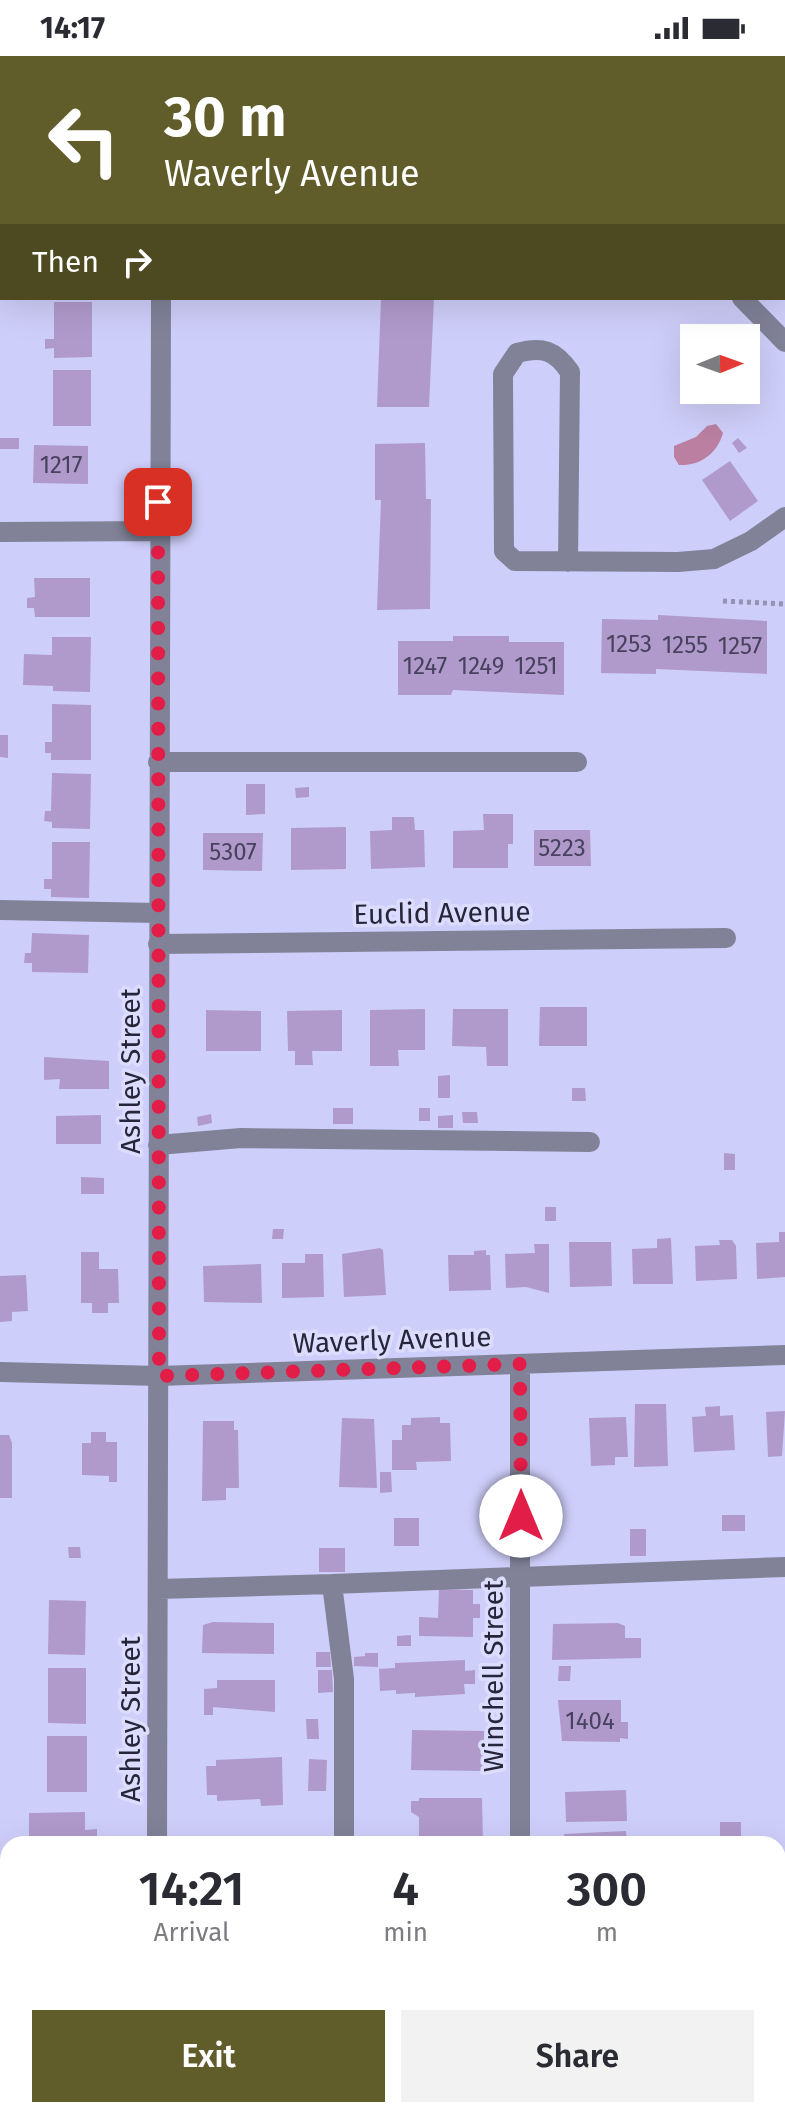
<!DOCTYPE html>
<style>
:root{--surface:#fff;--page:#f2f2f3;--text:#2b2b33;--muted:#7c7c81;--accent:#615d2a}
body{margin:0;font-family:"Fira Sans",sans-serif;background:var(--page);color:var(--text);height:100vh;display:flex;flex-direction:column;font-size:30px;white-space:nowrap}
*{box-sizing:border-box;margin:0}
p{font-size:26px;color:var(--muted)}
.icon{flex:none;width:44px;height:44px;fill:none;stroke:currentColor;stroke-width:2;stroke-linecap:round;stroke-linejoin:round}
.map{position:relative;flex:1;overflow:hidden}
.drawer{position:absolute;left:0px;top:1780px;width:786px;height:282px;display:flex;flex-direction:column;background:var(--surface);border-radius:24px 24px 0 0;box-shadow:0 8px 32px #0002}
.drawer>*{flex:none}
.guide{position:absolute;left:0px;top:0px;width:786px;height:244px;box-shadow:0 8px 32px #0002;background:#615d2a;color:#fff;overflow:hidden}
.needle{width:52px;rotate:89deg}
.tools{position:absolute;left:680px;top:268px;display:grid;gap:16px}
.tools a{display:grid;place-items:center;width:80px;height:80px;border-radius:0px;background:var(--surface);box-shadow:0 8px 32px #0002;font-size:40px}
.pin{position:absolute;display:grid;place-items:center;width:68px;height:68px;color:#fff;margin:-34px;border-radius:16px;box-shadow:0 4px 12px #0006}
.me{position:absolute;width:88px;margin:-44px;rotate:0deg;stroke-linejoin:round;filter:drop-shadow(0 0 6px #0008)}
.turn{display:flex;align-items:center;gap:28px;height:168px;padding:0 32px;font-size:36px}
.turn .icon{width:104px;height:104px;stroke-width:2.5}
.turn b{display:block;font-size:56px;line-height:68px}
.then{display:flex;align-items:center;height:76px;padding:0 32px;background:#0003;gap:16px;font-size:30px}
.eta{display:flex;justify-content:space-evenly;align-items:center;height:136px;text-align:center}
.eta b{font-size:48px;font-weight:600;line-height:56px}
.primary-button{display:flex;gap:16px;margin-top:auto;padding:16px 32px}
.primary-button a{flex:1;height:92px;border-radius:0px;background:var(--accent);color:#fff;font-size:32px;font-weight:600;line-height:92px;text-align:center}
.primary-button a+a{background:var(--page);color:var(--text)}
.status{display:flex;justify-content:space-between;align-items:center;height:56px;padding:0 40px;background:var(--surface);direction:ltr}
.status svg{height:22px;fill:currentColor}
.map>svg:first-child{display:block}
.water{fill:#ba7fa1}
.building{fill:#b09acc}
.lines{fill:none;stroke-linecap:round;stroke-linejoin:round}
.path{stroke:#9292b5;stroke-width:5;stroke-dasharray:4 4;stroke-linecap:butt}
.minor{stroke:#818298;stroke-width:20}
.route{stroke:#e11d48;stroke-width:14;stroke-dasharray:0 25.2}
.labels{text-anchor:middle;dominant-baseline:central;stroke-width:7;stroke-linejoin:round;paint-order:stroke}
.number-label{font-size:24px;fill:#48425e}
.street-label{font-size:28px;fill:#26253a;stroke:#dcddfe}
</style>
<div class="status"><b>14:17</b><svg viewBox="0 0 49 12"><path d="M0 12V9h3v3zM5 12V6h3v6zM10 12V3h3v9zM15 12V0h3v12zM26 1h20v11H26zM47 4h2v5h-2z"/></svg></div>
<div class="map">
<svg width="785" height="2061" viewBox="0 0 785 2061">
<rect width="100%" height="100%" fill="#cecefa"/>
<path class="water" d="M716,368L723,377C717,398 700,410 679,409L674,401V390L696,381L707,370Z"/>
<path class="building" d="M381,242H434L429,351H377Z
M54,246H92V301L54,302V292L45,293V283H54Z
M53,314H91V370H53Z
M0,382H19V393H0Z
M738,382L747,392L739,397L732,387Z
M425,387L426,443H431L430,553L377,554L381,444H375V388Z
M34,389L88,390V428L33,427Z
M730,405L758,445L730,465L702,424Z
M34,522H90V561H35L34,552H27V542L35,541Z
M658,559L767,565V618L656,613V618L601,617L602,563L658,564Z
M453,580H509V586H564V639L453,634L451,639H398V585H453Z
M52,581H91L90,636L53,635V630L23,629L24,598L52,599Z
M52,648L91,649V704H51V697H45V686H52Z
M0,679H8V702L0,701Z
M52,717L91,718L90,773L52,772V766L44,765L45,755H51Z
M246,728H265V758L246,759Z
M309,731V741L296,742L295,732Z
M483,758H513V788H508V812H453V775L484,774Z
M392,761H414L415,774H424L425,811L371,813L370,775L392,774Z
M346,771V813L291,814V772Z
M534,774H590L591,810H534Z
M203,777H263L262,815L203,814Z
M52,786H90L89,842L51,841V833H44V823H52Z
M32,877L89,879L88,917L32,916V907H24L25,897H31Z
M540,951H587V990H539Z
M425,953V994H398L399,1010H370V954Z
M453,953H508V1010H487L486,991L452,990Z
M206,954L261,955V995H206Z
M342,954V995H312L313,1009H295V995H288L287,955Z
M44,1001L109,1005V1033H59L60,1023L44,1024Z
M450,1019V1042H438V1020Z
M572,1032H585L586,1045H572Z
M333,1052H353V1068H333Z
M419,1052H430V1065H419Z
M462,1056H477L478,1067H463Z
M211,1058L212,1067L198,1070L197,1061Z
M101,1059V1088H56V1060Z
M453,1059V1072H438V1060Z
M724,1097L735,1098V1114H724Z
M81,1121L104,1122V1138H81Z
M545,1151H556V1165H545Z
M273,1173H284L283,1183H272Z
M779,1176H785V1221L757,1223L756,1187L779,1186Z
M671,1182L673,1228H633L632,1193L657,1192V1183Z
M719,1184H732L736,1190L737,1223L696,1225L695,1190L720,1189Z
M569,1186H611L612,1230L570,1231Z
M534,1188H549V1237L526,1231L506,1232L505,1198L535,1197Z
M380,1192L383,1194L386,1239L344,1241L342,1198Z
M486,1194V1199H490L491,1234L449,1235L448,1199H474V1195Z
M81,1196H99V1213H118L119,1247H108V1257H92V1247H81Z
M305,1198H323L324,1241L282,1242V1207H305Z
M261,1208L262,1247L204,1246L203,1210Z
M26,1219L28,1255L12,1256V1265L0,1266V1220Z
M635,1348H666L668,1410L634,1411Z
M720,1350V1360L733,1359L735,1394L694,1396L692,1361L706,1360L705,1351Z
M785,1355L782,1400L768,1401L766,1356Z
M440,1361V1367H450L451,1405L416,1406L417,1414H392V1384H402V1369H411V1362Z
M626,1361L628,1401H615V1409L591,1410L589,1362Z
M342,1362L374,1363L377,1432L339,1431Z
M203,1365H234V1374H238L239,1432H226V1444L202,1445Z
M91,1376H106V1386H117V1426H109V1420L82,1419V1387H91Z
M0,1379H9L12,1387V1442H0Z
M380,1416H391L392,1436L380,1437Z
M722,1459H745V1475H722Z
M394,1462H419V1490H394Z
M630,1473H646V1500H630Z
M68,1491H80L81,1502H69Z
M319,1492H345V1516H319Z
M439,1533L473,1534V1548H480V1562H473V1581L419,1580V1561L438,1562Z
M49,1544L86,1545L85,1599L48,1598Z
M213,1566L274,1567V1598L202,1597L203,1569Z
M618,1567L625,1570V1582H641V1602L552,1604L553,1568Z
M411,1579V1590H397V1580Z
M316,1596H330L331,1611H316Z
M365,1597H378V1611L354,1610V1601L365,1600Z
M465,1604V1615L475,1614V1628H464L465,1638L415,1641V1637L396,1638V1634L380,1635L379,1613L395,1612V1607Z
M559,1610H571L570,1625H558Z
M48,1612H86V1668L48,1667Z
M318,1614H332L333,1636L318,1637Z
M217,1624H275V1656L213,1651V1659H204V1633L217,1632Z
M558,1644H621V1666H628V1683L620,1682V1686L562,1685Z
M306,1663H318L319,1683H307Z
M412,1674L484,1675V1715L411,1714Z
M47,1680H87V1736H47Z
M282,1701L283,1749L261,1750L260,1743L217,1745V1739H207L206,1710H216V1704Z
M309,1703L327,1704L326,1735H308Z
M626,1734L627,1765L566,1766L565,1736Z
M419,1742H482L483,1785L419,1788V1761L411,1756V1745H419Z
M85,1756V1774L97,1773V1788H29V1757Z
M720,1766H741V1783H720Z
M626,1775L627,1788H565L564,1778Z
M380,1782V1788H354V1783Z
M778,1859H785V1884H778Z
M778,1949H784L783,2006H778Z"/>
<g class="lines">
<path class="path" d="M784,180H785
M723,545L785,548"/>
<path class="minor" d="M697,2V0
M742,242L785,286
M0,476L158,475
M568,506L570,316C555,294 542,290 517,297L503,318L504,495L515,505L678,506L714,503L751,485L785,461
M158,706H577
M0,854L158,857
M158,888L726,882
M158,1089L241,1082L590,1086
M520,1308V1788
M0,1316L159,1320L785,1299
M332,1528L785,1511
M159,1533L332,1528L344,1623V1788
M157,1788L161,242
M778,1853L785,1852
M156,2061V2054
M519,2061V2054
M722,2061L785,2058"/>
</g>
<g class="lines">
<path class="route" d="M158,446L159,1320L520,1308L521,1460"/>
</g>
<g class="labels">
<g class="number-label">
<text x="61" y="409">1217</text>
<text x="629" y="588">1253</text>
<text x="685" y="589">1255</text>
<text x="740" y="590">1257</text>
<text x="425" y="610">1247</text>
<text x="481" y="610">1249</text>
<text x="536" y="610">1251</text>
<text x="562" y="792">5223</text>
<text x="233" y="796">5307</text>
<text x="590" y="1665">1404</text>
</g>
<g class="street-label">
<text transform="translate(442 857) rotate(-1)">Euclid Avenue</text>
<text transform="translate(130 1015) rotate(-90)">Ashley Street</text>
<text transform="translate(392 1284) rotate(-2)">Waverly Avenue</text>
<text transform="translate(493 1620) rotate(-90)">Winchell Street</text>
<text transform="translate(130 1663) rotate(-90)">Ashley Street</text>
</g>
</g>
</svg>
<div class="tools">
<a><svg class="needle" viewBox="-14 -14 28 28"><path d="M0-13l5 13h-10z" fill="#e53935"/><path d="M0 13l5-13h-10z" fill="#7c7c81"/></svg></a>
</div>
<div class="pin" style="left:158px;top:446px;background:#d93025"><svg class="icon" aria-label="arrive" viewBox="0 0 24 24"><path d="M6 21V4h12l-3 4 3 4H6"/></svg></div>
<svg class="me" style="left:521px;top:1460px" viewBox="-20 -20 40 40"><circle r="19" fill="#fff"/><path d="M0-13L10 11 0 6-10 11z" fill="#e11d48"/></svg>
<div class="guide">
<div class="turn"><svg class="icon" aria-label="left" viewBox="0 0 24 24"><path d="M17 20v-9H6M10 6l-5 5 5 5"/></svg><div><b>30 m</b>Waverly Avenue</div></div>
<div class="then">Then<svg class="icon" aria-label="right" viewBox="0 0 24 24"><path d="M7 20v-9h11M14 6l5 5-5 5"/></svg></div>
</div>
<section class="drawer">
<div class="eta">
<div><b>14:21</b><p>Arrival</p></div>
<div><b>4</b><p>min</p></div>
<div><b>300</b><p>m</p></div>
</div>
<div class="primary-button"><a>Exit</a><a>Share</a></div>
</section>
</div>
